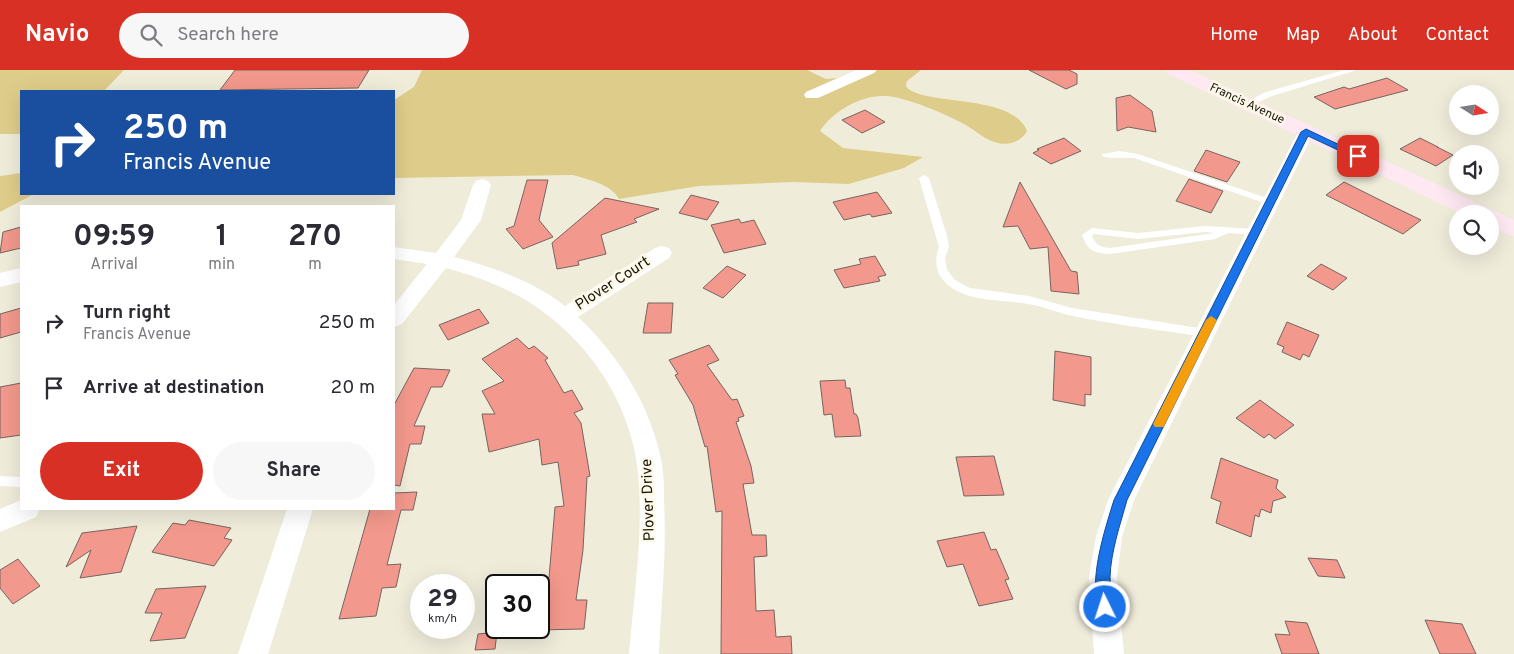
<!DOCTYPE html>
<style>
:root{--surface:#fff;--page:#f7f7f7;--text:#2b2b33;--muted:#7c7c81;--accent:#d93025}
body{margin:0;font-family:Overpass,sans-serif;background:var(--page);color:var(--text);height:100vh;display:flex;flex-direction:column;font-size:19px;white-space:nowrap}
*{box-sizing:border-box;margin:0}
p{font-size:16px;color:var(--muted)}
.icon{flex:none;width:28px;height:28px;fill:none;stroke:currentColor;stroke-width:2;stroke-linecap:round;stroke-linejoin:round}
.map{position:relative;flex:1;overflow:hidden}
.details{position:absolute;left:20px;top:135px;width:375px;height:305px;display:flex;flex-direction:column;background:var(--surface);border-radius:0px;box-shadow:0 5px 20px #0002}
.details>*{flex:none}
.banner{position:absolute;left:20px;top:20px;width:375px;height:105px;border-radius:0px;box-shadow:0 5px 20px #0002;background:#1a4fa0;color:#fff;overflow:hidden}
.needle{width:32px;rotate:102deg}
.buttons{position:absolute;left:1449px;top:15px;display:grid;gap:10px}
.buttons a{display:grid;place-items:center;width:50px;height:50px;border-radius:50%;background:var(--surface);box-shadow:0 5px 20px #0002;font-size:25px}
.speed{position:absolute;left:410px;top:504px;display:flex;gap:10px;font-size:25px;font-weight:700;text-align:center}
.speed>*{display:grid;place-content:center;width:65px;height:65px;border-radius:50%;background:var(--surface);box-shadow:0 5px 20px #0002;line-height:1}
.speed small{font-size:12px;font-weight:400}
.speed .limit{border:2px solid #111;border-radius:8px;background:#fff;color:#111}
.pin{position:absolute;display:grid;place-items:center;width:42px;height:42px;color:#fff;margin:-21px;border-radius:10px;box-shadow:0 2px 8px #0006}
.me{position:absolute;width:55px;margin:-28px;rotate:356deg;stroke-linejoin:round;filter:drop-shadow(0 0 4px #0008)}
.turn{display:flex;align-items:center;gap:18px;height:105px;padding:0 20px;font-size:22px}
.turn .icon{width:65px;height:65px;stroke-width:2.5}
.turn b{display:block;font-size:35px;line-height:42px}
.eta{display:flex;justify-content:space-evenly;align-items:center;height:85px;text-align:center}
.eta b{font-size:30px;font-weight:700;line-height:35px}
.action{display:flex;gap:10px;margin-top:auto;padding:10px 20px}
.action a{flex:1;height:58px;border-radius:30px;background:var(--accent);color:#fff;font-size:20px;font-weight:700;line-height:58px;text-align:center}
.action a+a{background:var(--page);color:var(--text)}
ul{padding:0;list-style:none}
li{display:flex;align-items:center;gap:15px;height:65px;padding:0 20px}
li div{flex:1}
li b{display:block;font-size:19px}
li em{font-style:normal}
header{display:flex;align-items:center;gap:30px;box-sizing:border-box;height:70px;padding:0 25px;background:var(--accent);color:#fff}
header strong{font-size:24px}
nav{display:flex;gap:28px;margin-inline-start:auto;font-size:18px}
.search{width:350px;height:45px;background:var(--page);display:flex;align-items:center;gap:12px;box-sizing:border-box;padding:0 18px;border-radius:28px;color:var(--muted);font-size:19px}
.map>svg:first-child{display:block}
.green{fill:#decd8a}
.building{fill:#f3988c;stroke:#776461}
.lines{fill:none;stroke-linecap:round;stroke-linejoin:round}
.lane{fill:#fff;fill-rule:evenodd}
.street{fill:#fff;fill-rule:evenodd}
.secondary{fill:#fee8f2;fill-rule:evenodd}
.route{fill:#1a73e8;stroke:#114b97}
.slow{fill:#f59e0b}
.labels{text-anchor:middle;dominant-baseline:central;stroke-width:5;stroke-linejoin:round;paint-order:stroke}
.far-street-label{font-size:12px;fill:#171610;stroke:#fef9e7}
.street-label{font-size:15px;fill:#171610;stroke:#fef9e7}
</style>
<header>
<strong>Navio</strong>
<div class="search"><svg class="icon" aria-label="search" viewBox="0 0 24 24"><circle cx="10" cy="10" r="6"/><path d="M15 15l6 6"/></svg>Search here</div>
<nav><a>Home</a><a>Map</a><a>About</a><a>Contact</a></nav>
</header>
<div class="map">
<svg width="1514" height="584" viewBox="0 0 1514 584">
<rect width="100%" height="100%" fill="#f0ecda"/>
<path class="green" d="M0,0H124L104,21H21V64H0Z
M422,0H807L826,9L837,8L860,0H921L907,11L906,16C920,37 1012,22 1027,61C1022,71 1009,76 998,73C986,71 975,60 964,54C945,44 907,27 885,26C861,25 833,41 820,61L843,78L923,87L904,98L849,114L793,112L699,116L619,129C611,114 589,110 573,105L394,108V30L414,17Z
M21,103V124H34L0,142V106Z"/>
<path class="building" d="M235,0H369L358,18L220,20Z
M1029,0H1069L1077,4V14L1066,19Z
M1387,8L1408,20L1335,39L1314,27L1344,17L1349,19Z
M1130,25L1152,41L1156,62L1128,57L1117,61L1116,28Z
M865,40L885,52L862,63L842,50Z
M1064,68L1081,81L1051,94L1033,83L1039,80L1037,79Z
M1420,68L1438,77H1437L1453,85L1436,96L1400,79Z
M1206,80L1240,92L1227,112L1194,101Z
M1189,109L1223,121L1211,143L1176,131Z
M527,110H548L539,150L553,167L523,179L506,159L514,156Z
M1020,112L1071,201L1077,202L1079,224L1051,221L1048,177L1030,179L1018,156L1003,157Z
M1344,112L1386,133L1421,150L1403,164L1326,125Z
M877,122L892,143L872,147L870,144L844,150L833,132Z
M691,125L719,132L707,150L679,143Z
M605,128L659,139L634,149L637,152L601,165L606,184L578,191L579,195L557,199L552,173Z
M739,149L741,153L754,150L766,174L724,183L711,155Z
M21,157V178L0,183L3,162Z
M875,186L886,205L878,207L880,211L844,218L834,200L861,194L859,189Z
M1321,194L1347,208L1333,220L1307,206Z
M727,196L746,205L723,228L703,218Z
M648,233H673L671,263H643Z
M21,238V262L0,268V244Z
M479,239L489,253L448,270L439,255Z
M1287,252L1319,265L1309,287L1303,284L1300,290L1282,282L1284,277L1277,274Z
M517,268L529,279L534,276L548,288L545,290L564,323L572,320L583,339L574,343L581,353L590,406L587,407L583,480L576,530H587L584,559L538,560L542,532H539V508H549L555,437L564,436L558,392L542,395L539,369L489,382L482,344H495L482,321L504,311L482,289Z
M709,275L719,290L707,295L732,330L737,329L744,346L738,348L739,351L736,352L751,396L754,413L743,414L752,465H766L767,486L754,487L756,541L774,540L776,567L791,566L792,584H721L722,441L716,442L707,376L705,377L693,335L675,305L678,304L669,290Z
M1055,281L1091,287V325L1085,324V336L1053,330Z
M414,298L450,300L442,317H431L414,356H425L421,374H410L400,416L394,415V335Z
M845,310L846,318H850L854,344H856L858,348L861,366L835,367L832,344L824,345L820,311Z
M21,313V365L0,368V317Z
M1260,330L1294,355L1275,369L1269,364L1264,368L1236,348Z
M994,386L1004,425L964,426L956,387Z
M1221,388L1278,410L1276,418L1286,427L1273,431L1271,443L1261,439L1259,447L1255,445L1251,467L1216,453L1221,432L1211,428Z
M417,422L413,440H401L387,495L401,494L396,517L382,518L376,546L339,549L370,439H394V423Z
M189,450L231,458L224,468L232,470L214,496L152,482L173,453L185,455Z
M137,456L121,502L80,508L91,480L66,497L82,463Z
M984,462L991,480L996,479L1009,509L1005,510L1013,529L979,536L963,494L947,497L937,471Z
M1308,488L1337,490L1345,508L1318,506Z
M18,489L40,516L13,534L0,518V500Z
M206,516L185,568L150,571L162,543H145L156,519Z
M1425,550L1462,554L1476,584H1440Z
M1285,551L1307,553L1319,584H1282L1275,564L1290,565Z
M497,562L495,579L475,580L478,564Z"/>
<g class="lines">
<path class="lane" d="M1344,0H1357L1272,26L1249,36L1242,34L1266,22Z
M1119,81L1138,84L1273,130L1275,132L1273,134H1267L1134,88C1125,87 1106,89 1102,86L1103,84Z
M924,105L929,108L947,166L949,177L945,188L947,200L955,210L970,218L1029,226L1072,238L1205,259L1210,263L1205,267C1161,260 1116,255 1073,246C1058,243 1043,236 1028,234C1002,229 970,233 948,215C935,204 934,191 939,177L919,108Z
M1205,156L1255,159L1260,162L1255,165L1228,163L1215,169L1110,184C1093,183 1088,181 1082,165L1092,158L1138,163ZM1205,162L1214,163L1110,178C1100,177 1096,175 1092,166L1094,164L1138,169Z
M0,406L21,407V417L0,416Z"/>
<path class="street" d="M856,0H877L874,3L818,28H806L804,25L806,22Z
M1306,57L1312,58L1314,62L1134,430L1122,467L1117,507L1124,584H1094L1089,507L1096,467L1108,430L1298,62L1300,58Z
M482,109L488,111L491,115L481,150L454,187C493,197 533,211 565,236L655,178L662,176L669,178L672,183L669,188L578,247C619,285 652,338 662,394C664,406 664,419 664,432C667,482 661,533 659,584H629C634,523 645,456 637,395C629,334 591,276 542,241C514,220 479,207 446,198L402,254L394,257V235L427,194L394,189V177L436,183L461,150L473,115L476,111Z
M21,198V212L0,217V203Z
M21,430V439H40L36,447L0,462V439Z
M287,439H313L268,584H238Z"/>
<path class="secondary" d="M1166,0H1190L1514,150V167L1490,157V144H1462L1168,4Z"/>
</g>
<path class="route" d="M1306,59L1363,86L1358,89L1355,88L1308,66L1127,430C1120,455 1111,481 1110,507C1110,518 1115,531 1110,542L1105,544L1100,542C1087,513 1105,459 1114,430L1301,62Z"/>
<path class="slow" d="M1211,246L1217,250L1165,354L1164,357H1155L1153,354L1206,250Z"/>
<g class="labels">
<g class="far-street-label">
<text transform="translate(1247 34) rotate(25)">Francis Avenue</text>
</g>
<g class="street-label">
<text transform="translate(613 214) rotate(-33)">Plover Court</text>
<text transform="translate(649 430) rotate(-92)">Plover Drive</text>
</g>
</g>
</svg>
<div class="buttons">
<a><svg class="needle" viewBox="-14 -14 28 28"><path d="M0-13l5 13h-10z" fill="#e53935"/><path d="M0 13l5-13h-10z" fill="#7c7c81"/></svg></a>
<a><svg class="icon" aria-label="sound" viewBox="0 0 24 24"><path d="M4 9h4l5-4v14l-5-4H4zM17 9q2 3 0 6"/></svg></a>
<a><svg class="icon" aria-label="search" viewBox="0 0 24 24"><circle cx="10" cy="10" r="6"/><path d="M15 15l6 6"/></svg></a>
</div>
<div class="speed"><div>29<small>km/h</small></div><div class="limit">30</div></div>
<div class="pin" style="left:1358px;top:86px;background:#d93025"><svg class="icon" aria-label="arrive" viewBox="0 0 24 24"><path d="M6 21V4h12l-3 4 3 4H6"/></svg></div>
<svg class="me" style="left:1105px;top:537px" viewBox="-20 -20 40 40"><circle r="17" fill="#1a73e8" stroke="#fff" stroke-width="3"/><path d="M0-11L8 9 0 5-8 9z" fill="#fff"/></svg>
<div class="banner">
<div class="turn"><svg class="icon" aria-label="right" viewBox="0 0 24 24"><path d="M7 20v-9h11M14 6l5 5-5 5"/></svg><div><b>250 m</b>Francis Avenue</div></div>
</div>
<section class="details">
<div class="eta">
<div><b>09:59</b><p>Arrival</p></div>
<div><b>1</b><p>min</p></div>
<div><b>270</b><p>m</p></div>
</div>
<ul>
<li><svg class="icon" aria-label="right" viewBox="0 0 24 24"><path d="M7 20v-9h11M14 6l5 5-5 5"/></svg><div><b>Turn right</b><p>Francis Avenue</p></div><em>250 m</em></li>
<li><svg class="icon" aria-label="arrive" viewBox="0 0 24 24"><path d="M6 21V4h12l-3 4 3 4H6"/></svg><div><b>Arrive at destination</b></div><em>20 m</em></li>
</ul>
<div class="action"><a>Exit</a><a>Share</a></div>
</section>
</div>
